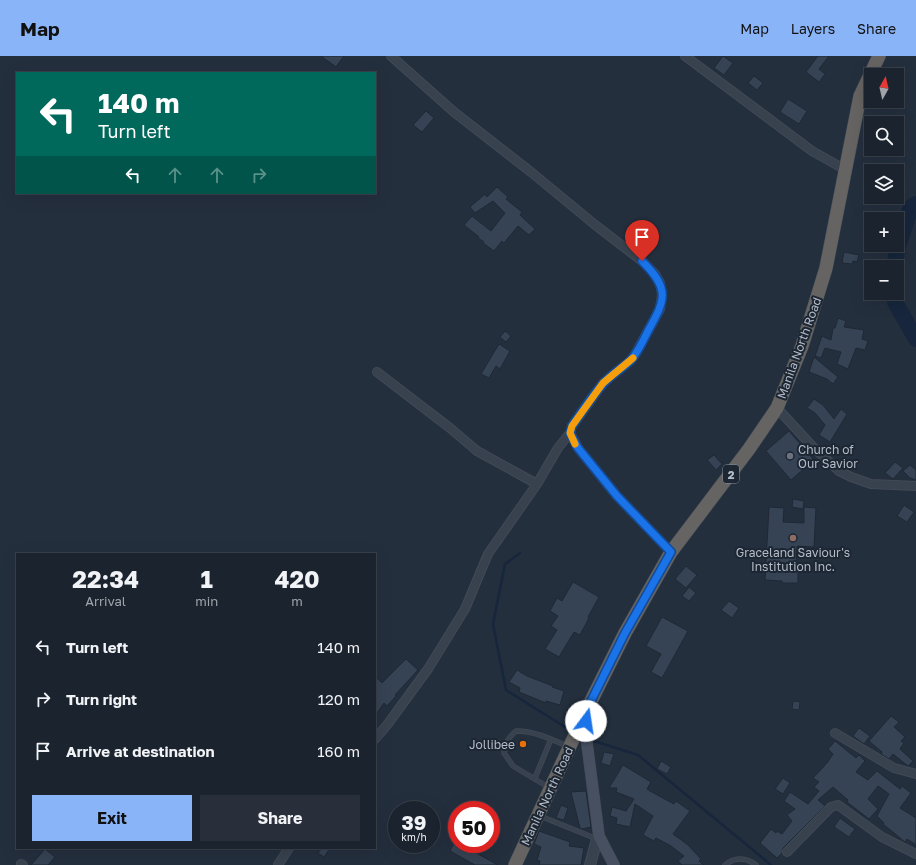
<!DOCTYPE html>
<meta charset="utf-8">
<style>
:root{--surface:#1b232e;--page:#282f3a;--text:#f1f3f6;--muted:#a0a4aa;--line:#39404a;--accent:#8ab4f8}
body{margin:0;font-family:"Golos Text",sans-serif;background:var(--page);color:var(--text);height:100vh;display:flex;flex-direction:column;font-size:15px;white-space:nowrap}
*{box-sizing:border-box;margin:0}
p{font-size:13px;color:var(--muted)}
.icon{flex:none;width:22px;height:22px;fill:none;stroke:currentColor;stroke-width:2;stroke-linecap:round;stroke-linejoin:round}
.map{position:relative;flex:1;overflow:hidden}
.details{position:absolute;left:16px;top:497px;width:360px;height:296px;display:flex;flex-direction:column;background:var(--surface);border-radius:0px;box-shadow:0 4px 16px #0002,0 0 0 1px var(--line)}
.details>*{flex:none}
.guide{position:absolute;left:16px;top:16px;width:360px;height:122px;border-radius:0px;box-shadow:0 4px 16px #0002,0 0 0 1px var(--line);background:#00695c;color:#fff;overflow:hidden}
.needle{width:26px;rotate:8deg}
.tools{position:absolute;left:864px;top:12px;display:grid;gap:8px}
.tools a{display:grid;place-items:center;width:40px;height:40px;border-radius:0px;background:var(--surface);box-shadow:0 4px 16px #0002,0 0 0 1px var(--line);font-size:20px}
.speed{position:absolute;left:388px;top:745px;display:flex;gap:8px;font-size:20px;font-weight:700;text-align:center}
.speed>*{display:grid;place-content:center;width:52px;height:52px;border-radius:50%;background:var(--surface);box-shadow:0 4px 16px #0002,0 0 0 1px var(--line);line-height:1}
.speed small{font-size:10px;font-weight:400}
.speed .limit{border:6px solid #d22;background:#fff;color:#111}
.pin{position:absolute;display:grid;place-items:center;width:34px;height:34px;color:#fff;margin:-41px -17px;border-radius:50% 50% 50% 0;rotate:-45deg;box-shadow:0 0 4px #0007}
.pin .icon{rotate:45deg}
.me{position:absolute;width:44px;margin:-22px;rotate:14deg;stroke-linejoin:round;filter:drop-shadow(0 0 3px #0008)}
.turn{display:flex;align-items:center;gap:14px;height:84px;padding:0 16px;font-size:18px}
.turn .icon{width:52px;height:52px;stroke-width:2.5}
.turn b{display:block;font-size:28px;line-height:34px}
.lanes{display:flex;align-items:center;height:38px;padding:0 16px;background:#0003;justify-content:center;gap:20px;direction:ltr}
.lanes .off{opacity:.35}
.eta{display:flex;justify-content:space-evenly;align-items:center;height:68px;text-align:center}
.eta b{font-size:24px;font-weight:700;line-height:28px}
.cta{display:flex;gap:8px;margin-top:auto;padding:8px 16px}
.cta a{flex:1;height:46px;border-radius:0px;background:var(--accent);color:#111;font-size:16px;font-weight:700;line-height:46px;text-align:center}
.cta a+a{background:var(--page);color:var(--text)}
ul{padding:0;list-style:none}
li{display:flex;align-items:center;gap:12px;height:52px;padding:0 16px}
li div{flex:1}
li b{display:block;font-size:15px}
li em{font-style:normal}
header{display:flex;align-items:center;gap:24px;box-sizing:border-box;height:56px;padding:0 20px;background:var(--accent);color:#111}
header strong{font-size:19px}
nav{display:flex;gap:22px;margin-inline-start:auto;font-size:14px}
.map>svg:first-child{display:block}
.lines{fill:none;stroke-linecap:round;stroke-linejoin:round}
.stream{stroke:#17263c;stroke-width:2.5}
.river{stroke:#17263c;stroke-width:16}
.building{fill:#364354;stroke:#1f2835}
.service-casing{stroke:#414a57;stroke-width:5.5}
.minor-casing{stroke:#414a57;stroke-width:10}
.tertiary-casing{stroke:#414a57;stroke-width:12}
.secondary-casing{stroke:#414a57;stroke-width:12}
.trunk-casing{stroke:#434c59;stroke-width:14}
.service{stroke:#38414e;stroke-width:4}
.minor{stroke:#38414e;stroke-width:8}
.tertiary{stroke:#38414e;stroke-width:10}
.secondary{stroke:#465061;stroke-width:11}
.trunk{stroke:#656462;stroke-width:13}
.route-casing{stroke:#114b97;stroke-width:10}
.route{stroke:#1a73e8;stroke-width:7}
.slow{stroke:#f59e0b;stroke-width:7}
.worship-dot{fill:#6b7280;stroke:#1d2633;stroke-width:1.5}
.education-dot{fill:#8d6e63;stroke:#1d2633;stroke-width:1.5}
.food-dot{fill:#e8710a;stroke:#1d2633;stroke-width:1.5}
.labels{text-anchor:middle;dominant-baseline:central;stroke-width:4;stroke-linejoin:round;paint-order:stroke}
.shield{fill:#1d2633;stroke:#878f9c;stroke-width:1}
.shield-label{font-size:11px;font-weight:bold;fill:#b4bcc9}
.street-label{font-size:12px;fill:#b4bcc9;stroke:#1d2633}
.poi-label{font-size:12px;fill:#b4bcc9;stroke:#1d2633;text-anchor:start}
</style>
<header>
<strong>Map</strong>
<nav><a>Map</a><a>Layers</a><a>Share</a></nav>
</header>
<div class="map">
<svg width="916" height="809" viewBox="0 0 916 809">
<rect width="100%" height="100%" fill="#242f3e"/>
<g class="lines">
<path class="stream" d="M520,497L505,508L493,568L506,634L565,671
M594,685L638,699L771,809"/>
<path class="river" d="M895,211L896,197L911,151L916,148
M895,237V246L916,283"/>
</g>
<path class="building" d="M321,0H344L336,11Z
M723,0L733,7L724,19L714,12Z
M818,0H829L819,13L825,18L819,26L806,16Z
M754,20L763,27L757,34L748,27Z
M788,43L807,55L799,68L780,56Z
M426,55L434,62L422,76L413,69Z
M497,131L508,141L506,143L522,156L520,159L535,173L529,179L518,170L504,187L502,185L494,195L483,187L484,186L478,182L479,181L464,169L472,160L491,175L505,157L493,145L475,157L470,151L485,138L487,141Z
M844,196L859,199L857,206L853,205L852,208L842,207Z
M838,262L846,265L844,271L864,274L862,283L868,285L865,294L856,292L848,313L837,308L841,296L825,292L821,302L815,300L822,280L831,284L833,272H835Z
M505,275L511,280L506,286L500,281Z
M499,288L510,295L500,313L496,310L489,322L481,318Z
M814,301L838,321L833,328L827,323L809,316Z
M814,343L823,349L834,363L841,353L847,358L830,386L819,379L825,369L815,357L807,352Z
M789,375L814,404L791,424L766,395Z
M714,399L722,408L716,414L707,404Z
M895,406L903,412L893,423L885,417Z
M910,409L916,414V424L910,422L903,415Z
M793,443L804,445L803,453L792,451Z
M904,449L914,456L907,466L897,460Z
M769,451L784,452L783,466L804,467V451L816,452L814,491L797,490L796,512H798V527H782V525L765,524Z
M686,510L697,519L686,532L675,523Z
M573,526L599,541L588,561L589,562L580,579L574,576L559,601L545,593L557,574L551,570L558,560L550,555L557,542L562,545Z
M689,531L696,537L689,545L682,540Z
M729,545L739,552L732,562L721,554Z
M662,561L688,575L662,622L651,616L661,598L646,590Z
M406,603L418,614L395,639L396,640L387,650L384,647L375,660V620L382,627Z
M517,614L527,620L553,630L552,631L564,635L560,649L546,645V647L519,636L520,632L509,626Z
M793,645L800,646L799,654L792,653Z
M891,660L899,666L894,671L905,681L901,685L904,687L900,693L913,705L908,710L893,698L889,703L881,698L882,696L869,685Z
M859,672L870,680L864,688L853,680Z
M835,685L856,702L859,699L865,705L856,716L868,724L877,715L900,733L902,730L911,737L900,752L916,762V789L907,783L905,786L883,768L884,767L877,760L889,738L878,730L868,743L878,753L869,763L847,746L848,744L833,731L818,744L825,750L783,792L782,797L777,802L760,787L771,773L776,777L777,775L782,778L792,765L787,759L795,753L784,745L790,736L808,748L819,735L814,731L819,726L813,722L827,707L833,698L828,693Z
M604,696L614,698L610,710L601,707Z
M661,705L671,711L667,718L657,713Z
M623,709L651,726L647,733L650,735L674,748L676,745L690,755L673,778L688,789L701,803L699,805L704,809H682L678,805L684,800L671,790L656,782L654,785L643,779L653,760L635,748L630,771L616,768L617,762L610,760L612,751L626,755L634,743L616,736L617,732H609Z
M783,722L790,727L783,738L775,733Z
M586,735L591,771L582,773L580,772L571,736Z
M561,749L568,752L564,764L556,762Z
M840,762L855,773L849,781L834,771Z
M539,775L570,786L569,790L584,792L581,809H539L540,805L537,804L541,791L534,788Z
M455,785L457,788H460L498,809H475L450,795Z
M322,792H330L324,801L318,797Z
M45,793L55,801L48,809H31Z"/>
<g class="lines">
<defs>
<path id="service" d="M535,722L551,683
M548,731L513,710L504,697C505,687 508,682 516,675C534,675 551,683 567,690
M540,760L597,783
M725,809C734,801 746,801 756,809"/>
<path id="minor" d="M391,0L454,56L531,116L594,168L642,205L655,218L660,227L662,239L660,253L636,297L631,304L603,327L572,370L570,377L578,392L617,440L671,496
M685,0L812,95L846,114
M377,316L450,372L477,395L537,428
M777,352L813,391L839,415L851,421L871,428L916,430
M835,677L894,712L916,718
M375,683L387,669L428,613L465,553L488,498L537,428L558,392L570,377
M787,796L831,751L838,749L882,781L916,798
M21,808L23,809
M278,809L289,792"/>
<path id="tertiary" d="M590,809L597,783L599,780"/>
<path id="secondary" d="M587,656L586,665V680L599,780L614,809"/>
<path id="trunk" d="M515,809L588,651L625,577L671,496L749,393L777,352L802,290L826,212L860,40L879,0"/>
</defs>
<use href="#service" class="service-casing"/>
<use href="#minor" class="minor-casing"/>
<use href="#tertiary" class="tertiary-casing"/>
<use href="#secondary" class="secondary-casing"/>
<use href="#trunk" class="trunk-casing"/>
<use href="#service" class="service"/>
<use href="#minor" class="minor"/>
<use href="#tertiary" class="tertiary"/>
<use href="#secondary" class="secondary"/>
<use href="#trunk" class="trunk"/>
</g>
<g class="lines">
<defs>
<path id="route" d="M586,665L588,651L625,577L671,496L617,440L578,392L570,377L572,370C582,356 591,341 603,328C611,318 622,313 631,304C638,296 643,285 648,275C666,243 670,233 642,205"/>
</defs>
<use href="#route" class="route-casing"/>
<use href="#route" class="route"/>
<path class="slow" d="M575,388L570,377L572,370L603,327L633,302"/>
</g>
<circle class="worship-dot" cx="790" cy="400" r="4"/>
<circle class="education-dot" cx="793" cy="482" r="4"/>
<circle class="food-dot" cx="523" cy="688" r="4"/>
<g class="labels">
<rect class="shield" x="723" y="409" width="16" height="18" rx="3"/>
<g class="shield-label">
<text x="731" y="418">2</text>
</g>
<g class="street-label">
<text transform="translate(799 292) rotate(-70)">Manila North Road</text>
<text transform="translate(547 740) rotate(-65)">Manila North Road</text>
</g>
<g class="poi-label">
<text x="798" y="393">Church of<tspan x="798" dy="14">Our Savior</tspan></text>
<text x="793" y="496" text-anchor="middle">Graceland Saviour's<tspan x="793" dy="14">Institution Inc.</tspan></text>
<text x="515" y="688" text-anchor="end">Jollibee</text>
</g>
</g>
</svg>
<div class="tools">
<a><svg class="needle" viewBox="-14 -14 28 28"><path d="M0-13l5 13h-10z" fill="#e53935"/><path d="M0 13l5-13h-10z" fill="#a0a4aa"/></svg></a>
<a><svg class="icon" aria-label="search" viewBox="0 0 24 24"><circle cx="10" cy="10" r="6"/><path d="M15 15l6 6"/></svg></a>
<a><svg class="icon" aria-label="layers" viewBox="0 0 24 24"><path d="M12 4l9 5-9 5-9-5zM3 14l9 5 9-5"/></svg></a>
<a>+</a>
<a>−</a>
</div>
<div class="speed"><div>39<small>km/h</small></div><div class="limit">50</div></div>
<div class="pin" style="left:642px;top:205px;background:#d93025"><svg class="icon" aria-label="arrive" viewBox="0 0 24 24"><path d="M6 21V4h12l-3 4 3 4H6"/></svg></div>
<svg class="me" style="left:586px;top:665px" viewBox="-20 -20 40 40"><circle r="19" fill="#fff"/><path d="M0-13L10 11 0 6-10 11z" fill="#1a73e8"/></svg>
<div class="guide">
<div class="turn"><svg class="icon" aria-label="left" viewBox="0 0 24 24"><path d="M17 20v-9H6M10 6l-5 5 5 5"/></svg><div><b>140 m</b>Turn left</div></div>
<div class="lanes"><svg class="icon" aria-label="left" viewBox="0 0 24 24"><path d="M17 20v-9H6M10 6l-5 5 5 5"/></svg><svg class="icon off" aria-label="ahead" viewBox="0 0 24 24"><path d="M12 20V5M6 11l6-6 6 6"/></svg><svg class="icon off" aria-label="ahead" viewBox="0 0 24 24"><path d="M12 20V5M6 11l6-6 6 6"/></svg><svg class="icon off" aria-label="right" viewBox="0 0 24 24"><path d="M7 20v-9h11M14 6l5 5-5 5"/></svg></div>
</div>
<section class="details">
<div class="eta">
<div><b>22:34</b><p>Arrival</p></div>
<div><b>1</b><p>min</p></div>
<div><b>420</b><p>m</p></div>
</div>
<ul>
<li><svg class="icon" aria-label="left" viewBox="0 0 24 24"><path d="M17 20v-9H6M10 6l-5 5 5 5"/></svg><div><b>Turn left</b></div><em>140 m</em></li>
<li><svg class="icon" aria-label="right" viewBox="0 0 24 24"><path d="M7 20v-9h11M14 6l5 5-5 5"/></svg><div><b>Turn right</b></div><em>120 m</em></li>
<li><svg class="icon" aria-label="arrive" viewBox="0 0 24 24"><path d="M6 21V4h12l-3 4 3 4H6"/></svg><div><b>Arrive at destination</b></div><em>160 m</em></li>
</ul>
<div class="cta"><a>Exit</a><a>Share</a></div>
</section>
</div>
